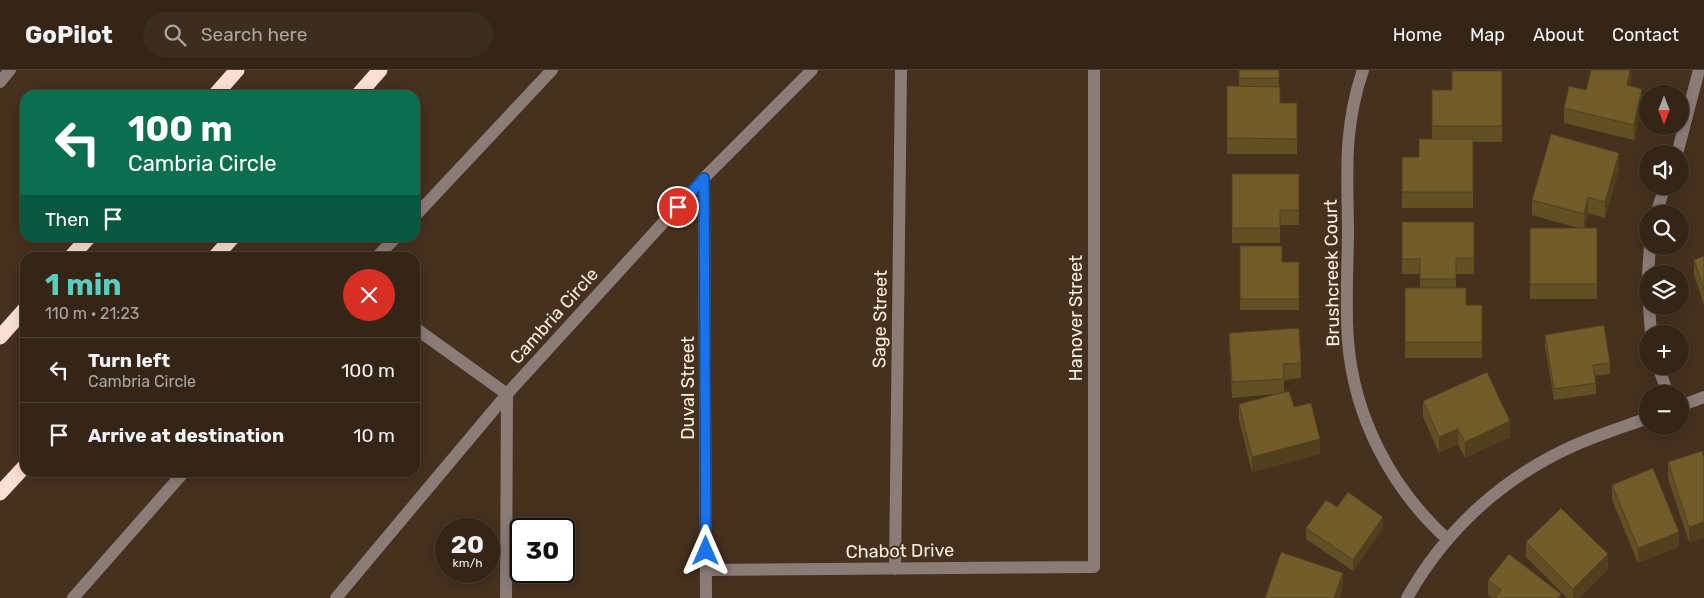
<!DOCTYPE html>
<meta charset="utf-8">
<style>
:root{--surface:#342516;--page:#3c2d1f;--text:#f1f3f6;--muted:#a9a5a1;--line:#4e4235;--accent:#59cebe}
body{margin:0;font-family:Rubik,sans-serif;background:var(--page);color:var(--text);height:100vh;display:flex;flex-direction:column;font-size:19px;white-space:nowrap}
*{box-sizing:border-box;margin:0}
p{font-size:16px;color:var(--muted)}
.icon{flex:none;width:28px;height:28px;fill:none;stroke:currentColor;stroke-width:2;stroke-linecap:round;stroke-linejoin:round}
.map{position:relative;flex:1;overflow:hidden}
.side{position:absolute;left:20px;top:182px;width:400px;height:225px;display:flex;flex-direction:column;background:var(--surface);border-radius:15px;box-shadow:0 2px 12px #0003,0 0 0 1px var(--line)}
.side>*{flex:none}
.hud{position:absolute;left:20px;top:20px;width:400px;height:152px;border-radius:15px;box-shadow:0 2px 12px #0003,0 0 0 1px var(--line);background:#0b6e4f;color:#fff;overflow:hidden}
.needle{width:32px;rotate:180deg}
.controls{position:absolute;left:1639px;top:15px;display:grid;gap:10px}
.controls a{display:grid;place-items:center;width:50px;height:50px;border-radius:50%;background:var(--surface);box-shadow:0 2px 12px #0003,0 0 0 1px var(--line);font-size:25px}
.speed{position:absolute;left:435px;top:448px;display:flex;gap:10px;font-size:25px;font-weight:700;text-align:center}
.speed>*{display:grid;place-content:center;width:65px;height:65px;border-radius:50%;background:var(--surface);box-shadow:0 2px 12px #0003,0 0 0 1px var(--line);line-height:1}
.speed small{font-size:12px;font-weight:400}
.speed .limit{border:2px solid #111;border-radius:8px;background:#fff;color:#111}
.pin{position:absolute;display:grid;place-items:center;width:42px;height:42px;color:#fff;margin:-21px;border:2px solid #fff;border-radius:50%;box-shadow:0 1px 5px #0007}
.me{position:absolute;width:55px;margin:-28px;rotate:0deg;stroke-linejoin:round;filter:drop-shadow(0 0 4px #0008)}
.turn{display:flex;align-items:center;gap:18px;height:105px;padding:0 25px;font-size:22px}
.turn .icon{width:65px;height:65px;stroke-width:2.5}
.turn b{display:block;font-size:35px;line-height:42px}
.then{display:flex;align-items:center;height:48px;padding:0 25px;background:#0003;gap:10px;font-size:19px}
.round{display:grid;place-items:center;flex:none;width:52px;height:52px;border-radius:26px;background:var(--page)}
.summary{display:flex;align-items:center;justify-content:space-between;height:85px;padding:0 25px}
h1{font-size:30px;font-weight:700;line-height:38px;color:var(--accent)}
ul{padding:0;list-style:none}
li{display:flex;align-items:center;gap:15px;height:65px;padding:0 25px;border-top:1px solid var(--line)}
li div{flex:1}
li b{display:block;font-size:19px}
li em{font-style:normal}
header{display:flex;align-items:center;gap:30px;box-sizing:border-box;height:70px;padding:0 25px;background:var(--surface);border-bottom:1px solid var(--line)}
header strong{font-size:24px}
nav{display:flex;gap:28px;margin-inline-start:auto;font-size:18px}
.search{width:350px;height:45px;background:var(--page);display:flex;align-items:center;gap:12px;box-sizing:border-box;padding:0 18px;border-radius:28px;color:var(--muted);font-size:19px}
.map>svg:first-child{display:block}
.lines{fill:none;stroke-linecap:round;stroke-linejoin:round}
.minor{stroke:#8b7c78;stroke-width:12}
.highway{stroke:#fddfd6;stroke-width:15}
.wall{fill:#624f23}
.shaded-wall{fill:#50401d}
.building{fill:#725c29;stroke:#50401d}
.route-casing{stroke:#114b97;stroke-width:12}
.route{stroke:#1a73e8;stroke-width:9}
.labels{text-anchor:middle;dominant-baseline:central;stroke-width:4;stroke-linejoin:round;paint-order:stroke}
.street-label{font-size:18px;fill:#fceee2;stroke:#46311e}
</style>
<header>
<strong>GoPilot</strong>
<div class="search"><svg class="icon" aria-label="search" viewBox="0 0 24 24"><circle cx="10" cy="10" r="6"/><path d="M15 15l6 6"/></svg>Search here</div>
<nav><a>Home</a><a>Map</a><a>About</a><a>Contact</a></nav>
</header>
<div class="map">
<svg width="1704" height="528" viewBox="0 0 1704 528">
<rect width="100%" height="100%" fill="#46311e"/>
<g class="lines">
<path class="minor" d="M1363,0C1344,56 1347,99 1348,157C1348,195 1345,233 1348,271C1354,347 1391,418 1447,469
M0,12L10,0
M1677,84L1699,0
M704,108L706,528
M1656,144L1665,116
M415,146L552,0
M376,188L395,168
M1648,204L1650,176
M1649,236L1651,264
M415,258L507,324L506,528
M1658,296L1668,324
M1680,336L1704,327
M895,499L901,0
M706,500L1094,497V0
M73,528L184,402
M336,528L507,324L704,108L812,0
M1407,528C1445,460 1502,408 1573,376C1597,365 1623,357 1648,348"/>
<path class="highway" d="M215,25L237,0
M358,25L380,0
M70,188L88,168
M214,188L232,168
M0,267L25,239
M0,423L25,396"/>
</g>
<path class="wall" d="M1239,0H1298H1279V17L1280,33H1297V84H1227V16H1239Z
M1631,0V13L1630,16L1642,34L1634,70L1564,53V38L1586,20Z
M1502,1V72H1473V138H1402V87H1419L1432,69V20H1452Z
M1619,99L1605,148L1588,143L1584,158H1597V229H1530V158H1578L1532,145V130Z
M1232,104H1299V155H1280V173H1232Z
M1402,152H1474V204H1456V218L1466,235H1482V288H1405V218H1420V204H1402Z
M1240,176L1282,192H1299V240H1240Z
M1704,186V235L1694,205V190Z
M1229,263L1301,293V308L1284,310V322L1320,384L1252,402L1239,350V334L1276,324L1232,328L1229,278Z
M1545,265L1610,293V304L1594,306L1596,313V324L1554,330L1545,276Z
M1423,331L1510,367L1465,388L1458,374L1439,383L1423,347Z
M1704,387V468L1689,472L1668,408V392Z
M1612,415L1679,477L1638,493L1612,430Z
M1337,437L1383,458L1353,501L1306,469V458Z
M1526,472L1608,499L1579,528H1567L1526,487Z
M1488,510L1561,528H1492L1488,525Z"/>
<path class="shaded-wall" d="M1630,0H1631V13L1627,30V15Z
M1642,19V34L1634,70V55Z
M1619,83V99L1605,148V132Z
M1588,127V143L1584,159V144Z
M1510,351V367L1465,388V372Z
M1458,359V374L1439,383V367Z
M1320,369V384L1252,402V387Z
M1383,447V458L1353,501V490Z
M1704,452V468L1689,472V457Z
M1679,462V477L1638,493V478Z
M1608,484V499L1579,528H1573V519Z
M1343,503V518L1340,528H1334Z"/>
<path class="building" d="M1239,0H1279V8H1239Z
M1591,0H1630L1627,15L1642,19L1634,55L1564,38L1569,16L1586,20Z
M1452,1H1502V56H1432V20H1452Z
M1227,16L1280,17V33H1297V69L1227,68Z
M1551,64L1619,83L1605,132L1588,127L1584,144L1532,130Z
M1419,69H1473V122H1402V87H1419Z
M1232,104H1299V140H1280V158H1232Z
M1402,152H1474V188H1456V209H1420V189H1402Z
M1530,158H1597V214H1530Z
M1240,176H1282V192H1299V229H1240Z
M1704,186V219L1694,190Z
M1405,218H1466V235H1482V272H1405Z
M1604,255L1610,293L1593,295L1596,313L1554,319L1545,265Z
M1299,258L1301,293L1283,294L1284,309L1232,312L1229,263Z
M1487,302L1510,351L1465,372L1458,359L1439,367L1423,331Z
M1289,321L1294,337L1311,333L1320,369L1252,387L1239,334Z
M1702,381L1704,387V452L1689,457L1668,392Z
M1653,398L1679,462L1638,478L1612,415Z
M1348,422L1383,447L1353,490L1306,458L1326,430L1337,437Z
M1561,438L1608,484L1573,519L1526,472Z
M1281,482L1343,503L1334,528H1265Z
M1509,484L1561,524L1558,528H1495L1501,520L1488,510Z"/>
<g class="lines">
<defs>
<path id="route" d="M678,137L704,108L706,481"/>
</defs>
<use href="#route" class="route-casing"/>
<use href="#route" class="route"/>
</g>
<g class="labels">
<g class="street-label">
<text transform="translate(1332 203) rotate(-91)">Brushcreek Court</text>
<text transform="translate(554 246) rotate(-48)">Cambria Circle</text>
<text transform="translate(1076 248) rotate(-90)">Hanover Street</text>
<text transform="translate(880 249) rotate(-89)">Sage Street</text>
<text transform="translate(688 318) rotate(-90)">Duval Street</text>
<text transform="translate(900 481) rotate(-1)">Chabot Drive</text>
</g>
</g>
</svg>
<div class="controls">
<a><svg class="needle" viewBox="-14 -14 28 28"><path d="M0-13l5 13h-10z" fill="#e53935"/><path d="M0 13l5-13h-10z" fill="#a9a5a1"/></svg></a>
<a><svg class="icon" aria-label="sound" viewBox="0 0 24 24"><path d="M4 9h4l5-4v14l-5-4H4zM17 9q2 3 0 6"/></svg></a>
<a><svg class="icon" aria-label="search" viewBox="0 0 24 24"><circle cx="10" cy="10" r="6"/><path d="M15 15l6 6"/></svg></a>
<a><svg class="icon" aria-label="layers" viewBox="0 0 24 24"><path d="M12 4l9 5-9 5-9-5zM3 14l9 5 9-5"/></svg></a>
<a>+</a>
<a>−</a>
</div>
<div class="speed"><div>20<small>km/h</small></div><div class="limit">30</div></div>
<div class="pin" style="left:678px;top:137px;background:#d93025"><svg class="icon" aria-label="arrive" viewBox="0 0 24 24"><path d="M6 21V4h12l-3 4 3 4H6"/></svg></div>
<svg class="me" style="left:706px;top:481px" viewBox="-20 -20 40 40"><path d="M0-17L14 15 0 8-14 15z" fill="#1a73e8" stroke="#fff" stroke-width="4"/></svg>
<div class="hud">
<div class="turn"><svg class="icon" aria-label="left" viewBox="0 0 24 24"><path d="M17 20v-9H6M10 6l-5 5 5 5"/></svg><div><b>100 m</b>Cambria Circle</div></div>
<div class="then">Then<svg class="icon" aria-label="arrive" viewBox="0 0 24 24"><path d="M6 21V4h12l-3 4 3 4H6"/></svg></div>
</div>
<section class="side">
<div class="summary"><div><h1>1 min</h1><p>110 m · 21:23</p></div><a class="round" style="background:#d93025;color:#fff"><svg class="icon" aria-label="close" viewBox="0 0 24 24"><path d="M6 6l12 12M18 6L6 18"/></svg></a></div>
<ul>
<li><svg class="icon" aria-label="left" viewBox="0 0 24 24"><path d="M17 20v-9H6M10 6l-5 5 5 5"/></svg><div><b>Turn left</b><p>Cambria Circle</p></div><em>100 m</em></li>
<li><svg class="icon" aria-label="arrive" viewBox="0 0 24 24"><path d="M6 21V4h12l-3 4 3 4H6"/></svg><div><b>Arrive at destination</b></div><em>10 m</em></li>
</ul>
</section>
</div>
